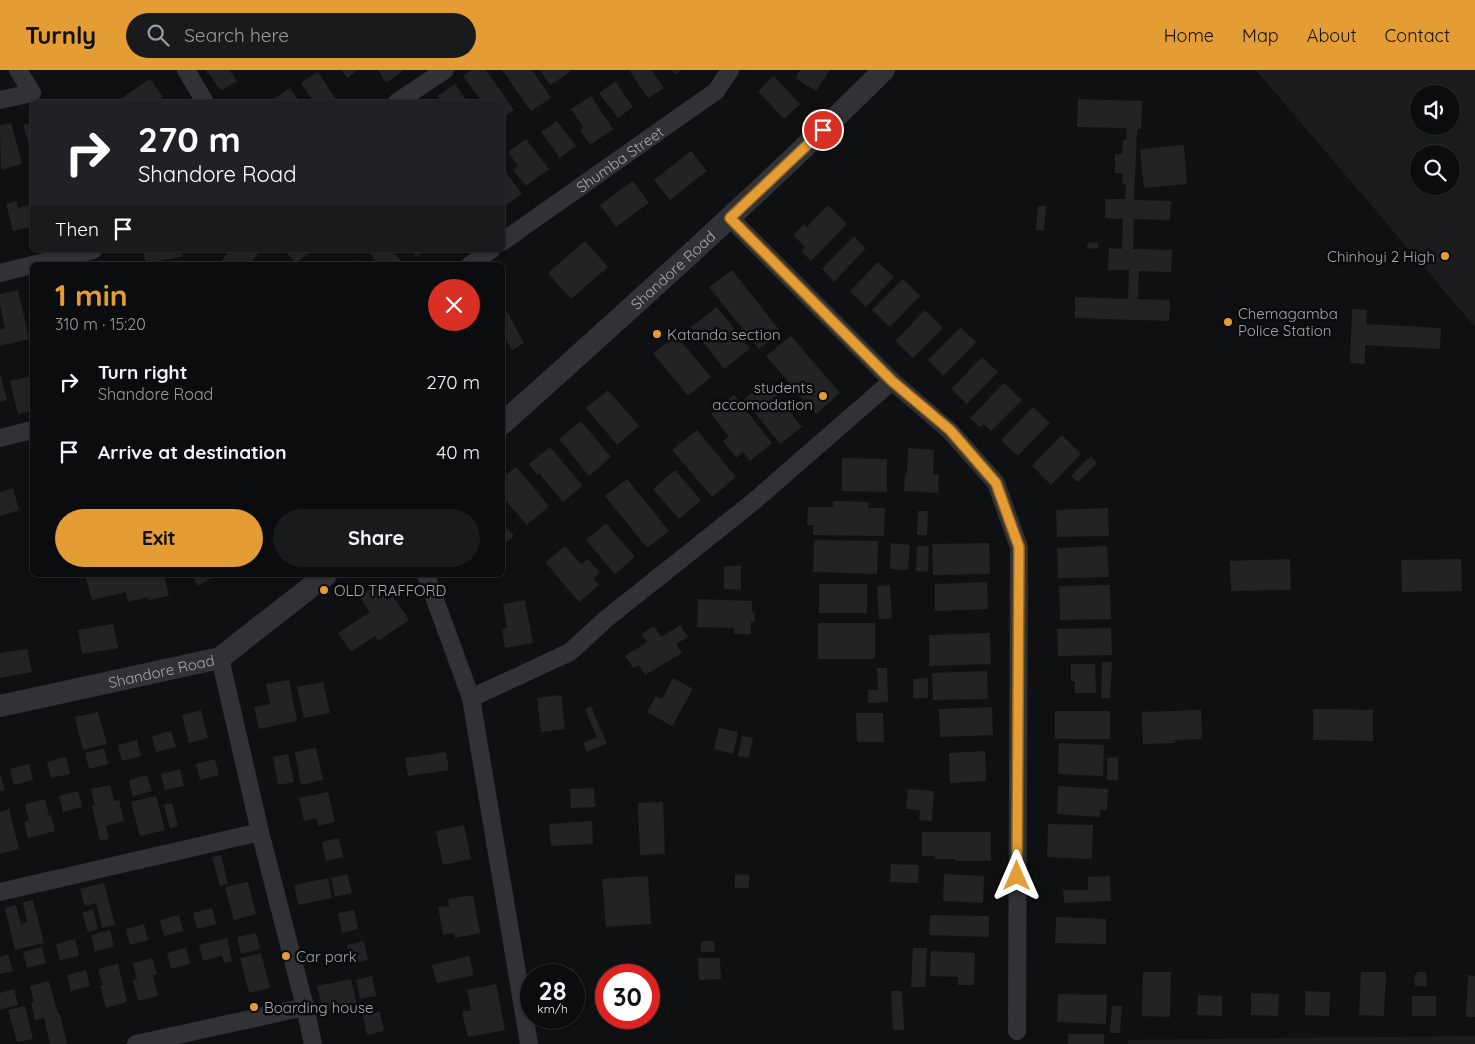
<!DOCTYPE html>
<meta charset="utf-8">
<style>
:root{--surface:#0b0c0d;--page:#191a1b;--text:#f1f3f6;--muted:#9a9b9d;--line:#2b2c2e;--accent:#e49d34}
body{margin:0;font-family:Quicksand,sans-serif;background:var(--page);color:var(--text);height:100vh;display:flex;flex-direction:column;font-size:19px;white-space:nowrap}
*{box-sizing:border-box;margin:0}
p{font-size:16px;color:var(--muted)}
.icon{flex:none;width:28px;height:28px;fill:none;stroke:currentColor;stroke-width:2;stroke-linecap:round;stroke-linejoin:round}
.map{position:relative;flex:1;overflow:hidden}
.side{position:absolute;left:30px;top:192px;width:475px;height:315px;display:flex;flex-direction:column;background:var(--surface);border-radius:8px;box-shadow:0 1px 4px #0004,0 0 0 1px var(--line)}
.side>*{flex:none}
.hud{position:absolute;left:30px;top:30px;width:475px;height:152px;border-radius:8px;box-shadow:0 1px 4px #0004,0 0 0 1px var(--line);background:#202124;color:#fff;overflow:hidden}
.fabs{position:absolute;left:1410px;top:15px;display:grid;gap:10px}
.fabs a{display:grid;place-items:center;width:50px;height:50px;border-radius:50%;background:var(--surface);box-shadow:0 1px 4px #0004,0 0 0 1px var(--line);font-size:25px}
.speed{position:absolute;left:520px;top:894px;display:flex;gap:10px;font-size:25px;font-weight:700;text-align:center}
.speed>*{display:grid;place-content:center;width:65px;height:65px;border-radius:50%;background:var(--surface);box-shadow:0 1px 4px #0004,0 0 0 1px var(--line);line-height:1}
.speed small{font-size:12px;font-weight:400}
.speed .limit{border:8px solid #d22;background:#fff;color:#111}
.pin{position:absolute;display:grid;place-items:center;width:42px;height:42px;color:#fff;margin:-21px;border:2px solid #fff;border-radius:50%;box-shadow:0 1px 5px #0007}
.me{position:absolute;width:55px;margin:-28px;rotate:0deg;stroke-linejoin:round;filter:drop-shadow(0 0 4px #0008)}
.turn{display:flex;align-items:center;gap:18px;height:105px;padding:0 25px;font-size:22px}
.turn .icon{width:65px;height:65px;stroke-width:2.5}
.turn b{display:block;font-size:35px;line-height:42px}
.then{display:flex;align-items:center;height:48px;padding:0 25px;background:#0003;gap:10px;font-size:19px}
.round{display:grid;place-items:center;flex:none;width:52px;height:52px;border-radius:26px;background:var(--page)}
.summary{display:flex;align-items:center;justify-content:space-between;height:85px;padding:0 25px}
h1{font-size:30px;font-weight:700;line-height:38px;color:var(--accent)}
.action{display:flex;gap:10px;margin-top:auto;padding:10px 25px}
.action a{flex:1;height:58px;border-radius:30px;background:var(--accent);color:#111;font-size:20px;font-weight:700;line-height:58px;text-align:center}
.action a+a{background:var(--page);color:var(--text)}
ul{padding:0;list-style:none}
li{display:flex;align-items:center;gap:15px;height:70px;padding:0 25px}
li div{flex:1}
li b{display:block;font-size:19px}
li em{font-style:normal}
header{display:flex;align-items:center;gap:30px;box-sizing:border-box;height:70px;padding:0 25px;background:var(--accent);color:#111}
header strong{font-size:24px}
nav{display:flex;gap:28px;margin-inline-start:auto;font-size:18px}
.search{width:350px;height:45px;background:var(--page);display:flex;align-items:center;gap:12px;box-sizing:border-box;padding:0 18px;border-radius:28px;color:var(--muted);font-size:19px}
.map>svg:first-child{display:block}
.built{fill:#1c1c1e;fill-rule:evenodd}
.building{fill:#222325}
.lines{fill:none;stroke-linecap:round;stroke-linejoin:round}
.minor{stroke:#313235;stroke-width:18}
.tertiary{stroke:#313235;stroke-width:22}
.route-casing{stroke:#946622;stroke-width:12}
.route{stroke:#e49d34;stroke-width:9}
.poi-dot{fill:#e49d34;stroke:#0b0b0c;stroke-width:2}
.labels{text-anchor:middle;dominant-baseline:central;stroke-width:5;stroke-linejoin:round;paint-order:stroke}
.street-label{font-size:15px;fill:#a1a7b1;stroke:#0b0b0c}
.poi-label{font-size:15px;fill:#a1a7b1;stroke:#0b0b0c;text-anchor:start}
</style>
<header>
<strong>Turnly</strong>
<div class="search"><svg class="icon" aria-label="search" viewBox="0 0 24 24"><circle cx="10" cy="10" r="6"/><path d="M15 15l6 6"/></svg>Search here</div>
<nav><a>Home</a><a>Map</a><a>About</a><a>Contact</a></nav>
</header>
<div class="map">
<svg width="1475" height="974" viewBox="0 0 1475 974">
<rect width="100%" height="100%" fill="#0f1011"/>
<path class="built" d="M1256,0H1475V257ZM1419,24H1451V56H1419ZM1419,84H1451V116H1419Z
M1475,966V974H1128V970Z"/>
<path class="building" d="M206,0H229L237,11L221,21Z
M341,0H358L347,8Z
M378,0H404L386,13Z
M472,0H486L514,40L502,48V32H482L463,6Z
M502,0H532L551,28L531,41Z
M540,0H569L570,2L550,15Z
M629,0H651L664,18L648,28Z
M672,0H682L676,5Z
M800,0H830L816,21L795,8Z
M318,2L337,31L335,32H314L301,13Z
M774,6L800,34L784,49L758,21Z
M150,9L163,27L155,32H116Z
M615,11L633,37L618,48L599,23Z
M455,14L468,32H441L437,26Z
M290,18L300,32H276L274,29Z
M591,26L613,59L590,75L580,60L583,57L571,39Z
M1078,29L1142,31L1141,59H1137L1134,130L1171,131L1170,150L1134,149L1133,179L1172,180L1171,202L1139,201L1138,229L1170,230L1169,251L1075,248V227L1128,229L1129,200H1108L1109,178L1122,179L1123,149L1105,148V129H1125L1126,115L1122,114L1123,103H1115V84H1122L1123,70H1126L1127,58L1077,57Z
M557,51L576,76L560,88L541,62Z
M32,52V84L23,55Z
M11,53L22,94L1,100L0,55Z
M526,69L549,99L526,116L513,100L518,96L508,82Z
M1184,75L1187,114L1144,118L1140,79Z
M691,81L707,101L670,130L654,110Z
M502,97L522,124L506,135L502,131Z
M633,111L649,133L616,157L600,135Z
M16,131L18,138L29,135L32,149V157L13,161L6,134Z
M828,135L847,154L811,191L801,181L805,177L793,165L804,154L807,157Z
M1038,136H1046L1044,160H1036Z
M854,166L866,178L834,212L822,199Z
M585,171L608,197L571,229L548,203Z
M1088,172L1098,173V179L1087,178Z
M143,180H182L183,186L146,194Z
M229,180H260L250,195H219Z
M291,180H314L295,193L287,183Z
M372,180H392L404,195H379L369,182Z
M411,180H425L416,187Z
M356,190L360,195H349Z
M878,192L894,207L866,237L850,221Z
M732,200L781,262L759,279L709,217Z
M903,209L920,226L890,257L872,240Z
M18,220L29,269L0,276V259L5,258L0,235V224Z
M717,237L750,279L724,299L691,257Z
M505,238L524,273L512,280L502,262V239Z
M1352,239L1367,240L1366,254L1441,258L1440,279L1365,275V294L1350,293Z
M925,240L943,258L913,288L895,271Z
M961,257L976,272L943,306L928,290Z
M676,265L711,307L688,326L653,283Z
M791,266L840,323L816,344L766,286Z
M982,287L998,302L967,334L951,319Z
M0,304L7,330L0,332Z
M32,306V341L18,344L10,311Z
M766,312L802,357L780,374L744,329Z
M1004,313L1022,330L991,361L984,354L980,357L970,348Z
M608,320L639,356L617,375L586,338Z
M734,325L772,373L750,391L743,382L736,388L723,371L729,367L711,344Z
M1033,337L1050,353L1018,386L1001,370Z
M581,351L611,387L589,406L559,369Z
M697,360L736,407L712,427L672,380Z
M1062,365L1081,384L1051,415L1032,396Z
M550,377L583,416L563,432L539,403L537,405L529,394Z
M908,378L934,380L933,404L939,405L938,423L904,421L905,403H907Z
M1091,386L1097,393L1078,412L1071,406Z
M842,388L887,389V422L842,421Z
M516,397L549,436L527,455L502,426V408Z
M675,400L701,430L679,449L653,419Z
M627,409L669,461L647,478L605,426Z
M13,418L19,440L0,446V422Z
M833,431L869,432L868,438H885L884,466L813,465V455H807L808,437H833Z
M1108,438L1109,466L1057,467L1056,440Z
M918,441H928L927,465H917Z
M502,452L514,466L502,476Z
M606,453L635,487L615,504L586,470Z
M814,470L878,471L877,504L813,502Z
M891,473L910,475L908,500L890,499Z
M989,473L990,504L933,505L932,474Z
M565,476L581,494L588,489L600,503L593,508L599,515L579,532L545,492Z
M917,476H929L928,502L916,501Z
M1107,476L1109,507L1058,508L1057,478Z
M1290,489L1291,520L1231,521L1230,491Z
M1461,489L1462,521L1402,522L1401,490Z
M724,496H741V520L724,519Z
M85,505H164L169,526L149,530L148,527L128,532L126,522L92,530Z
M192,505H216L198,516Z
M987,512L988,539L935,541V514Z
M819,514H867V543H819Z
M377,515L387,530L393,526L409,550L378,571L375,566L351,582L338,563L370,542L359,526Z
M890,515L892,548L879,549L877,516Z
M1110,515L1111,549L1060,550L1059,516Z
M698,529L752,531V542L755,543L754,552H751V564H734V558L697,557Z
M525,530L533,573L505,578L502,559L507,558L503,534Z
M818,553H875V589H818Z
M113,554L118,578L82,584L78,560Z
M680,555L688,567L676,574L682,583L645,605L639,595L633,598L625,586L647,572L641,564L654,556L661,567Z
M1111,558L1112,585L1058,586L1057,559Z
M990,563L991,594L929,596V565Z
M27,579L32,602L0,608V583Z
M1102,592H1112L1110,628H1101Z
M1071,594H1095L1096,623H1075V611H1071Z
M877,598H887L888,632L868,633V620H878Z
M987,601L988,629L933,630L932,603Z
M673,608L693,619L672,656L647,642L656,626L662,629Z
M928,608V628H913V609Z
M289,610L297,651L259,659L254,637L270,634L266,614Z
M323,612L330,643L304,648L297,617Z
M561,625L565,659L541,662L537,628Z
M591,636L607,674L587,682L583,673L597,667L585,639Z
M992,637L993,665L940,667L939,639Z
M1313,639L1373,640V671L1313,670Z
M201,640L208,668L189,673L182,645Z
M1201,640L1202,669L1175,670V673L1143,674L1142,642Z
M1055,641H1110V669H1055Z
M98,642L107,674L83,680L75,647Z
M856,643H883L884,672H857Z
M719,658L738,662L733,684L714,679Z
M171,661L176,677L156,682L152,666Z
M742,666L753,668L749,688L738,686Z
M137,670L141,686L122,691L118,675Z
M1059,673L1104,675L1103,706L1058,704Z
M104,678L108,694L89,699L85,683Z
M316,678L323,710L301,715L295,682Z
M985,681L986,711L950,713L949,683Z
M446,682L449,700L408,706L405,688Z
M288,684L294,712L278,715L273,687Z
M66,687L70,704L51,708L47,692Z
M1118,687V710H1107V688Z
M215,689L219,705L200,710L196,694Z
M29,694L33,710L14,715L10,699Z
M180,699L184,716L165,720L161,704Z
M0,704L5,720L0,721Z
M147,705L152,721L133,726L129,710Z
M110,715L114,731L119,730L124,751L106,756L109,769L100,771L92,736L95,735L91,719Z
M1058,716L1108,719L1107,740H1100V747L1057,744Z
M594,718L595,737L571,738L570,719Z
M908,719L934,721L932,751L919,750L920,740L906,739Z
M78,721L82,737L63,742L59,726Z
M328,722L335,752L318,756L317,748L304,751L299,728Z
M156,726L165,760L140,766L131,732Z
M45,729L49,746L51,745L55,761L28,768L24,752L29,750L25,734Z
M663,732L665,784L640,785L638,733Z
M172,733L178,756L170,758L164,735Z
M9,739L19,779L0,784V742Z
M592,751L593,774L551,776L549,754Z
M1048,754L1093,755L1092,789L1047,787Z
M464,755L471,789L443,795L436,761Z
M922,762H991V791H955V789H935V786H922Z
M339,768L343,787L326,791L322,772Z
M221,785L228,814L220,816L212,787Z
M891,794L919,795L918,813L890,812Z
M347,804L352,823L335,827L331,808Z
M735,804L749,805V818H735Z
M944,804L984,806L983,833L943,831Z
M648,806L651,854L606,857L602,809Z
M1110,806L1111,831L1064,833L1063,820H1088V807Z
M328,808L332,828L298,835L294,815Z
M248,812L256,844L234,850L225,817Z
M104,813L115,855L102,858L96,833L85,836L80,819Z
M473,825L480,863L455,868L454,863L443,865L438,837L449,836L448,829Z
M33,830L44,873L15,880L5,838L16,835L21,854L27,852L23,832Z
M212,838L216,854L197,859L193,843Z
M93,839L98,859L88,862L82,843Z
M354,840L358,859L342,863L338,843Z
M179,845L183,861L164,866L160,850Z
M930,845L989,846V867L929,865Z
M1056,847L1106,849V874L1055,873Z
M144,854L148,870L130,875L126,859Z
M110,860L114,877L95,881L91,865Z
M256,863L260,879L241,884L237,867Z
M227,868L232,891L224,893L222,886L203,891L199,875Z
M75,869L79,886L60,890L56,874Z
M364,871L368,890L351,894L347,875Z
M701,871H714L715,882H701Z
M42,877L46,893L27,898L23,882Z
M186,878L190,894L171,899L167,883Z
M913,878H927L925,917H911Z
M931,881L975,883L974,915H958V907L930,906Z
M261,883L270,918L249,923L240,888Z
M8,884L13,901L0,904V887Z
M469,886L474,905L437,913L432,895Z
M152,888L157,904L153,905L158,926L138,931L133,910L137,909L133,893Z
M698,888H720L721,909L699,910Z
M118,894L127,932L106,938L100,915H103L98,899Z
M86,900L90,916L71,921L67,905Z
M1143,902H1171L1170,947L1142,946Z
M1361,902H1386L1384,946L1359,945Z
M1417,902H1426L1427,916H1415L1414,905H1417Z
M1468,905L1475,906V947H1466Z
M372,906L376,926L360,929L356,910Z
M351,909L357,934L323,942L317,916Z
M49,911L58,944H60L67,974H50L44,948L35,950L31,933L34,932L30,916Z
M496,914L505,960L468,967L462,942L471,940L467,920Z
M14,919L18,935L0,940V923Z
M891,921H902L904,960H893Z
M1305,921L1330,922L1329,946L1305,945Z
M1251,923L1279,924L1278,946L1251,945Z
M1058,924L1107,925L1106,954L1057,952Z
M1198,925L1222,926V946L1197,945Z
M1412,926H1436V946H1412Z
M25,936L33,969L17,972L8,940Z
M1112,936H1122L1120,963H1110Z
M380,942L384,961L367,965L363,945Z
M1068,964H1104V974H1068Z"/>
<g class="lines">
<g class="minor">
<path d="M186,0L205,32"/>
<path d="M0,30L32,23L18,0"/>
<path d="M397,32L445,0"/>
<path d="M730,148L892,311L950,361L996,413L1019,477L1017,961"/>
<path id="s1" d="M502,172L716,21L730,0"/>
<path d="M470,195L491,180"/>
<path d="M0,203L93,180"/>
<path d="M0,368L32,360"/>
<path d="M426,505L471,628L529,974"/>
<path d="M220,588L260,762L305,937L313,974"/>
<path d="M471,628L570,582L606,549L753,432L892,311"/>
<path d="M0,822L260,762"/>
<path d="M136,974L305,937"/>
</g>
<g class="tertiary">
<path id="s2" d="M502,354C631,238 761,122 884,0"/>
<path id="s3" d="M0,636L220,588L326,505"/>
</g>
</g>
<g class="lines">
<defs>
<path id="route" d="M823,60L730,148L892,311L950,360L996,413L1019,477L1017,806"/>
</defs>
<use href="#route" class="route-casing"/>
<use href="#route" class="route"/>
</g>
<g class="poi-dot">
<circle cx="1445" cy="186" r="5"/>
<circle cx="1228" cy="252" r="5"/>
<circle cx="657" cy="264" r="5"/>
<circle cx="823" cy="326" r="5"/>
<circle cx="324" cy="520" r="5"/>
<circle cx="286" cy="886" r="5"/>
<circle cx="254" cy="937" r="5"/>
</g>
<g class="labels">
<g class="street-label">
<text stroke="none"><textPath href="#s1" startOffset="144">Shumba Street</textPath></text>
<text stroke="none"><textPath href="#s2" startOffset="230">Shandore Road</textPath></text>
<text stroke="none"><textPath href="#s3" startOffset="165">Shandore Road</textPath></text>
</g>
<g class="poi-label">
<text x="1435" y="186" text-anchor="end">Chinhoyi 2 High</text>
<text x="1238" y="243">Chemagamba<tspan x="1238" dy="17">Police Station</tspan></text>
<text x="667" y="264">Katanda section</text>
<text x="813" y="317" text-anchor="end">students<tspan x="813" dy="17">accomodation</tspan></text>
<text x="334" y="520">OLD TRAFFORD</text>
<text x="296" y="886">Car park</text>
<text x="264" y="937">Boarding house</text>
</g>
</g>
</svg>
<div class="fabs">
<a><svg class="icon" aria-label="sound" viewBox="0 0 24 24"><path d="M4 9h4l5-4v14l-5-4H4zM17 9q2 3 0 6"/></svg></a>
<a><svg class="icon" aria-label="search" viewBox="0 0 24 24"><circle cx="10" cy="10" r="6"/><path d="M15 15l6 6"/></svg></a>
</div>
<div class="speed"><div>28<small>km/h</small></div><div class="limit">30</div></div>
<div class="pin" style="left:823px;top:60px;background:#d93025"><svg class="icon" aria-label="arrive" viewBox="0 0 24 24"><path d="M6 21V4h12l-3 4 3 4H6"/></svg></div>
<svg class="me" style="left:1017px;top:806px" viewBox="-20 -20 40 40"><path d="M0-17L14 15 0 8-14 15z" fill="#e49d34" stroke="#fff" stroke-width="4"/></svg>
<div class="hud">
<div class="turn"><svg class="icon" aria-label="right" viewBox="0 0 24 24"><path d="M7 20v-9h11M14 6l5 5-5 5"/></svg><div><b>270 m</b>Shandore Road</div></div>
<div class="then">Then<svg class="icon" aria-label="arrive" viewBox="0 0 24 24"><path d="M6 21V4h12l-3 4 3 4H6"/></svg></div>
</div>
<section class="side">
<div class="summary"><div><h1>1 min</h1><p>310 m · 15:20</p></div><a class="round" style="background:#d93025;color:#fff"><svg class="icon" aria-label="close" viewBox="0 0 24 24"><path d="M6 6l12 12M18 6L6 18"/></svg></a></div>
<ul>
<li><svg class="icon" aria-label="right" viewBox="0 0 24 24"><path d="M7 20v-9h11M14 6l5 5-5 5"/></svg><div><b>Turn right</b><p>Shandore Road</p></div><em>270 m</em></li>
<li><svg class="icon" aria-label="arrive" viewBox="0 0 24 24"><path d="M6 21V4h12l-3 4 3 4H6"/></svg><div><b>Arrive at destination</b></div><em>40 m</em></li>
</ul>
<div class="action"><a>Exit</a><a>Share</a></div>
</section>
</div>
